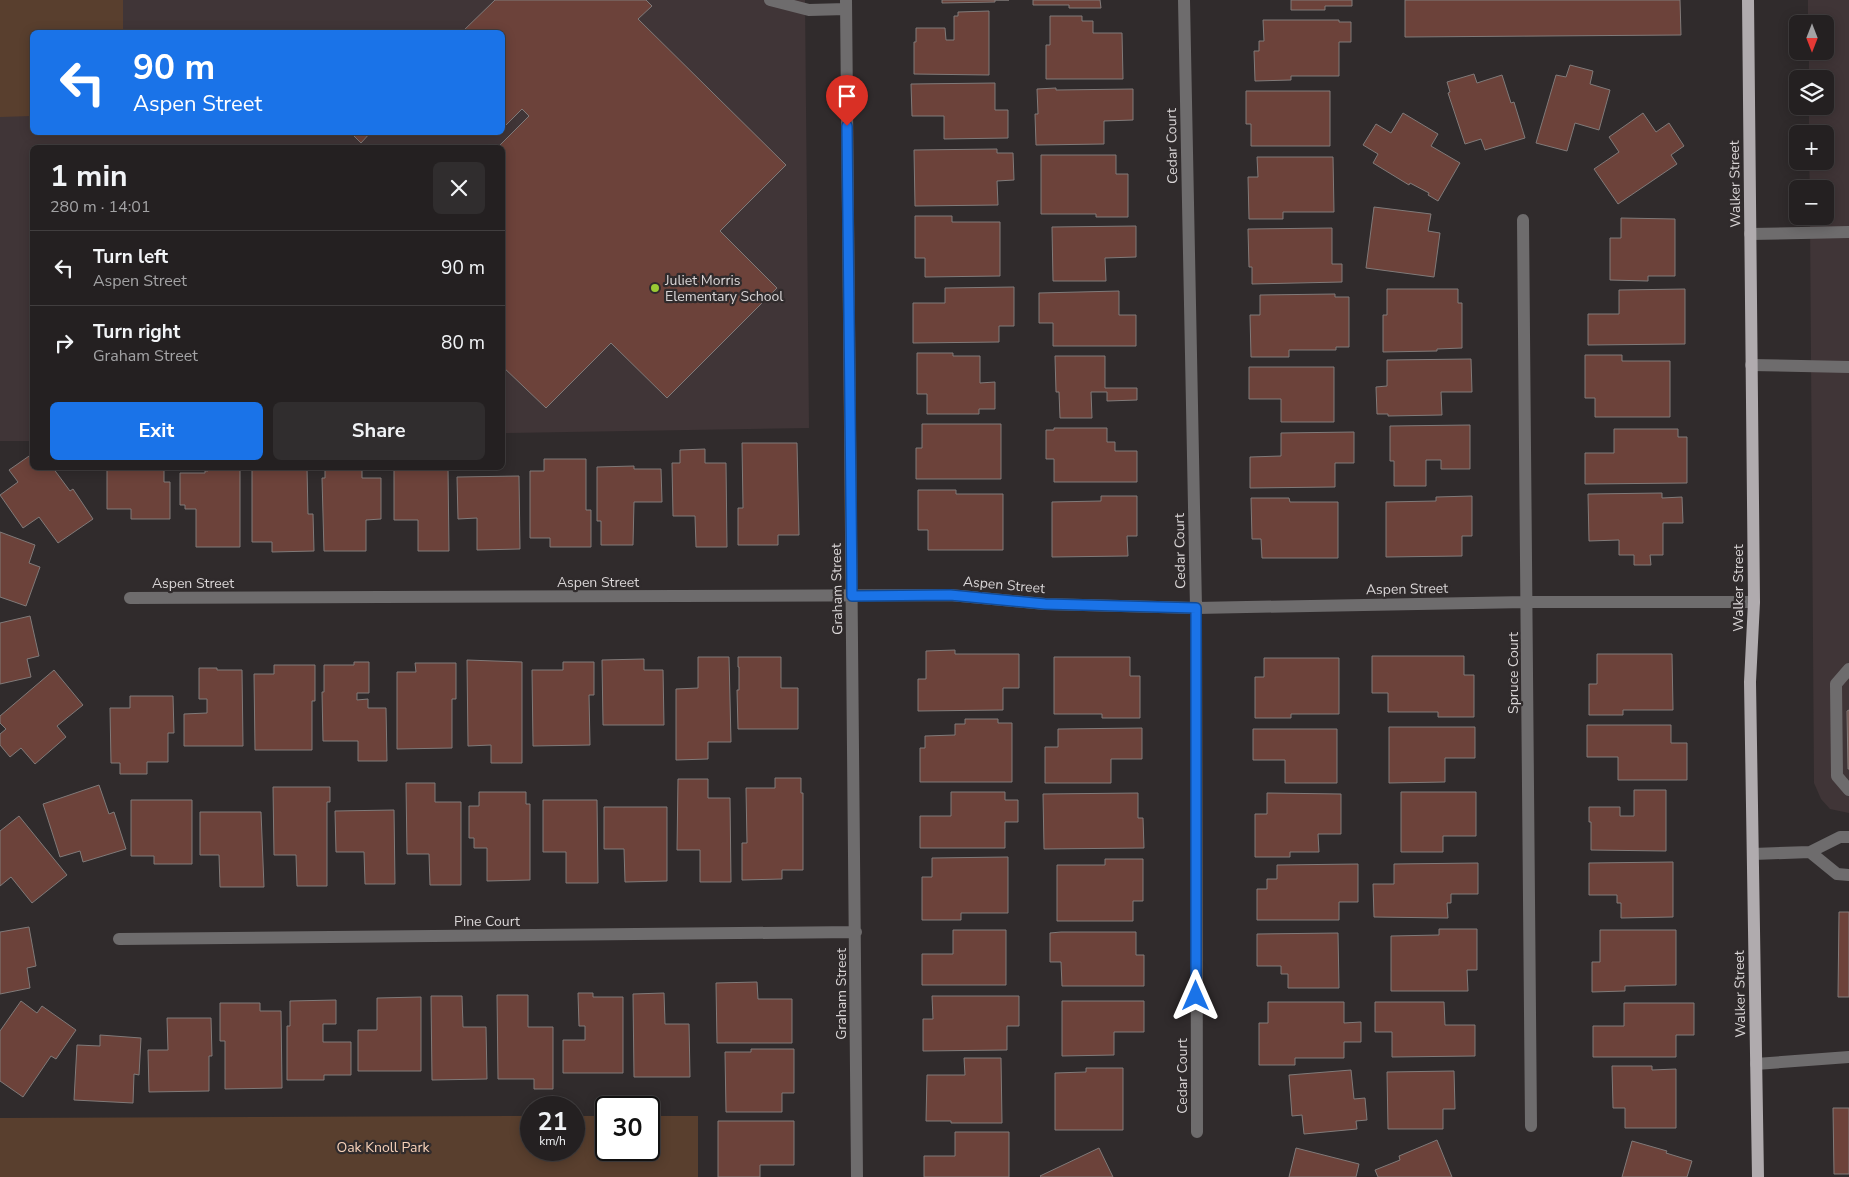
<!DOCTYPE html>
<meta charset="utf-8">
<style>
:root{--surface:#242021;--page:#302d2e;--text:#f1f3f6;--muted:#a3a3a5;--line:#413e3f;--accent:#1a73e8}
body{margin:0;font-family:"Nunito Sans",sans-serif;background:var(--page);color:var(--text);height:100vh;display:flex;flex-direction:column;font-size:19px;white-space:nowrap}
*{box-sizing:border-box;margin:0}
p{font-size:16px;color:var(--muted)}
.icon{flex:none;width:28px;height:28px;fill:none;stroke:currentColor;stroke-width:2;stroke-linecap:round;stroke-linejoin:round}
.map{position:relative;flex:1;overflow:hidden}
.side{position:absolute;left:30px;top:145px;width:475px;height:325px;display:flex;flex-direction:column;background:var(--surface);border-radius:8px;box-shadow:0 2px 12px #0003,0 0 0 1px var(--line)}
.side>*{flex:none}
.banner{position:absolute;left:30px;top:30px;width:475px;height:105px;border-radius:8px;box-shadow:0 2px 12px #0003,0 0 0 1px var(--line);background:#1a73e8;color:#fff;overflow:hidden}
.needle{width:32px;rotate:180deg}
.fabs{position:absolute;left:1789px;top:15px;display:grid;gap:10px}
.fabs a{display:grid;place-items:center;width:45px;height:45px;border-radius:8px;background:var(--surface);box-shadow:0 2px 12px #0003,0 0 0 1px var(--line);font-size:25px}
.speed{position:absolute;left:520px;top:1096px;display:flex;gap:10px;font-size:25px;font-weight:700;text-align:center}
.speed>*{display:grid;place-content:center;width:65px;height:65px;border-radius:50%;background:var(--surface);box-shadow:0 2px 12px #0003,0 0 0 1px var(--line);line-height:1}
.speed small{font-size:12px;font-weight:400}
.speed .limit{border:2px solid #111;border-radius:8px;background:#fff;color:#111}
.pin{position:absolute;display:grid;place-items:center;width:42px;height:42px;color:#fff;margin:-51px -21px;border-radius:50% 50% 50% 0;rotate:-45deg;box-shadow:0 0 5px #0007}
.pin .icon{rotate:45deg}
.me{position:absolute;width:55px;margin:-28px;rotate:0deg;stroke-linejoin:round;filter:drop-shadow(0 0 4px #0008)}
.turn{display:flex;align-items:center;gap:18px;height:105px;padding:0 20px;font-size:22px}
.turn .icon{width:65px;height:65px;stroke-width:2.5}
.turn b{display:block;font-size:35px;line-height:42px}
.round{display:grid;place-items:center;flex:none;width:52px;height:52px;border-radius:8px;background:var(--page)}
.summary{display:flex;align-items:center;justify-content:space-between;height:85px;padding:0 20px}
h1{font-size:30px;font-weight:700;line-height:38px}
.action{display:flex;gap:10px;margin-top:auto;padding:10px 20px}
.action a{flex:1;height:58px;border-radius:8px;background:var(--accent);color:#fff;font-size:20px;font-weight:700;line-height:58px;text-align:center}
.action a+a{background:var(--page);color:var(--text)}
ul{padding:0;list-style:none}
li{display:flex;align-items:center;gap:15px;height:75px;padding:0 20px;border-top:1px solid var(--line)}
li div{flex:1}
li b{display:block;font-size:19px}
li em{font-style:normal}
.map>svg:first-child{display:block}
.built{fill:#403537;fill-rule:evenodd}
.green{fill:#593f2e}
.building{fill:#6c423a;stroke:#807a79}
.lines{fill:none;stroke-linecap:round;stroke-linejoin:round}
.minor{stroke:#6e6c6d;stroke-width:12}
.major{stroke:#b0abae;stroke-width:12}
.route-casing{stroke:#114b97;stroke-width:12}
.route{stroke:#1a73e8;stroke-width:9}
.poi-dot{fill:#9acb34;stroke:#302b2c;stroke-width:2}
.labels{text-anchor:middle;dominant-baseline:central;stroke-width:4.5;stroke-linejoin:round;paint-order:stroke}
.street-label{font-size:14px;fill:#d9d5d6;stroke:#302b2c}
.poi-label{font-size:14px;fill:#d9d5d6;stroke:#302b2c;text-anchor:start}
.park-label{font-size:14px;fill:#f8d2b9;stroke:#302b2c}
</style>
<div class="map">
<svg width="1849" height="1177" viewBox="0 0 1849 1177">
<rect width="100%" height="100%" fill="#302b2c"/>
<path class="built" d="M0,0H805L809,428L503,433L502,148H32V441H0ZM32,32H502V132H32Z
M1808,0H1849V813L1830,809L1821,799L1814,783L1810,216H1825V189H1810L1809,161H1825V134H1809V106H1825V79H1809V51H1825V24H1808Z"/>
<path class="green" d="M0,0H123V32H32V116L0,117Z
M531,1116V1150H574V1116H606V1150H649V1116H698V1177H0V1118Z"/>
<path class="building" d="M495,0H646L652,6L638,19L786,165L720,231L777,288L667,398L611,343L546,408L502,366V148H497L529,116L522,109L502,129V32H462Z
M942,0H1009H995V2L942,3Z
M1033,0H1100L1101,8H1069V5H1033Z
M1291,0H1352V6H1325V10H1291Z
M1405,0H1680L1681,35L1405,37Z
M989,11V75L914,74V42H916V28H945L946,40H954V16H958V12Z
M1050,16H1082V21H1093V33H1122L1123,79H1046V45H1050Z
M1263,20H1339V22H1351V42H1339V76H1291V80L1255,81L1254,51H1259V41H1264Z
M1570,65L1593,71L1590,84L1610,90L1599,130L1575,123L1567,151L1536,143L1556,75L1566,77Z
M1474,74L1477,83L1502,75L1511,103L1514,102L1525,138L1485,150L1481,139L1465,144L1448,93L1450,92L1447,82Z
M995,83V110H1008V138L944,139V116H912L911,84Z
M1056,88V90L1133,89V120L1104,121V144L1036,145L1035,114H1038L1037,89Z
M1246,91H1330V146H1251V124H1246Z
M1403,113L1438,134L1431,146L1460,163L1438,201L1428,195L1429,193L1410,183L1409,185L1373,163L1378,154L1363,145L1376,124L1391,133Z
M1643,113L1656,132L1669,123L1684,146L1671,155L1677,164L1618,204L1594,169L1619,152L1609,137Z
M350,132H371L361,143Z
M997,149V153H1013L1014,180L997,181L998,205L915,206L914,150Z
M1041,155H1116V174H1128V217H1096V214H1041Z
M1257,157H1333L1334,212H1283V219H1249L1248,177H1258Z
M1374,207L1431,214L1428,231L1440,233L1434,277L1366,268Z
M915,216H952V222H1000V276L925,277V258H915Z
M1621,218L1675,219V276H1648V281L1610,280V238H1621Z
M1136,226V257L1105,258L1106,281H1053L1052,227Z
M1332,228V264H1342V282L1252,284V267H1249L1248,229Z
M1014,287V326H999V342L913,343V303H945V288Z
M1387,289H1458V303H1462V348L1437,349V351L1383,352V315H1387Z
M1685,289V344L1588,345V314H1619V290Z
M1119,291V315H1136V346H1053V323H1039V293Z
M1335,294V297H1349V347H1336V350H1289V357H1251L1250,315H1260V295Z
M917,353H953V356H980V383L995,382V409H979V414H927V394H917Z
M1585,355H1622V361H1670V417H1595V398H1585Z
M1055,356H1105V388H1137V400L1107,401V392H1091L1092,418H1060L1059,392H1056Z
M1471,359L1472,392H1441L1442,415L1388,416V414H1377L1376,387L1387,386V360Z
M1249,367H1334V422H1281V399H1249Z
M922,424H1001V479H916V448H922Z
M1470,425V469H1441V460H1426V486H1394V461H1390V426Z
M1054,428H1107V442H1115V451H1137V482H1054V459H1046V430H1054Z
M1614,429H1678V437H1687V483L1585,484V453H1614Z
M1354,432V463H1335V487L1250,488V457L1281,456V433Z
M742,443H797L799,535H778V545H738V508H743Z
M705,449V463H726L727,547H696L695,516H673L672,463H680V450Z
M32,454V468H53L70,491L73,489L93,519L58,543L39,517L23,528L0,495L18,482L9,470Z
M544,459H586V510H591V547H550V538H530V471H544Z
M634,466V469H661L662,502H634L633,545H601V521H597V467Z
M107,468H164V482H170V519H131V509H107Z
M208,468H240V547H196V509H185V505H180V473H205V471H208Z
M252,468H307L308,514H313L314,551L272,552V542H252Z
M325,468H362V478H381V519L366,520V551H324L322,478H325Z
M394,468H448L449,551H418V520H394Z
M519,476L520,549L477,550V518L458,519L457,477Z
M918,490H956V494H1003V550H928V530H918Z
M1662,493V498L1682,497L1683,523H1663V555H1650L1651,565H1634V555H1619V540L1589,541L1588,494Z
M1101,496H1137V536H1127L1128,556L1052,557V502L1101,501Z
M1472,496V536H1462V556L1386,557V502L1436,501V497Z
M1251,498H1289L1290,502H1338V558H1262L1261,539H1252Z
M0,532L35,545L29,563L40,567L26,606L0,597Z
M30,616L39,656L27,659L31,677L0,684V623Z
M955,650V654H1019V688H1003V710L918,711V679H926V651Z
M1597,654H1672L1673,710H1623V715H1589V684H1597Z
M1372,656H1464V675H1474V717H1438V712H1388V693H1372Z
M698,657H729L731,742H708V759L676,760V689L698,688Z
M738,657H781V688H798V729H738L737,690H739V667H738Z
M1054,657H1130V676H1140V718H1102V714H1054Z
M1264,658H1339V714H1291V718H1255V677H1264Z
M644,659V670H663L664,725H603L602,660Z
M467,660L522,662V763H491V745L468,746Z
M354,662H369V693H357V700L368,699V708H386L387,761H358V741H323L322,692H324V665H354Z
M563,662H594V695H589L590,745L533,746L532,670H563Z
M415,663H456V699H452V748L397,749V672H416Z
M274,665H315V701H312V750H255L254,674H274Z
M199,668H217V670H242L243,746H184V714L207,713V699H199Z
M54,670L83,705L57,726L66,737L35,764L21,748L10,757L0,745V734L6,729L0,723V716Z
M130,696H173L174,733H168V762H147V774H120V763H111L110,708H130Z
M1849,710V769H1848L1847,711Z
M965,719H998V723H1012V782H920V748H925V736L955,735V724H965Z
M1587,725H1671V743H1687V780H1618V757H1587Z
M1389,727H1475V758H1445V782L1389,783Z
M1142,728V759H1111V783H1045V747H1058V729Z
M1253,729H1337V783H1285V760H1253Z
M775,778H801V793H803V870H782V879L742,880V843H747L746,788H775Z
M678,779H708V798H730L731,882H700V850H677Z
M406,783H435V802H461V885H430L429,854H407Z
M99,785L109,814L114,812L126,849L83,862L80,851L60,857L43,804Z
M273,787H330V802H327V886H297L296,855H274Z
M1634,790H1666V851L1591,850V822H1589V807H1620V816H1634Z
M479,792H526V804H530V880L487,881V848H474V838H469V806H479Z
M951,792H1005V800H1018V822H1005V848H920V816H951Z
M1401,792H1476V836H1443V852H1401Z
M1138,793V818H1143L1144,848L1044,849L1043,794Z
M1267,793L1341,794V834H1318L1319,852H1290V857H1255V814H1267Z
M131,800H192V864H154V856H131Z
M543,800H597L598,883H566V852H543Z
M604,807H667V881L625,882L624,849H604Z
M394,810L395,884H365L364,852H336L335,811Z
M200,812H261L264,887H220L219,855H200Z
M19,816L67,875L32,903L11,877L0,886V831Z
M1008,857V913H961V920H922V877H932V858Z
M1105,859H1143V901H1133V921H1057V865H1105Z
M1673,862V917L1621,918V903H1617V895H1589V863Z
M1478,863V894H1451V903H1447L1448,918L1374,917L1373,884H1394V864Z
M1358,864V902H1339V920H1257V889H1267V879H1277V865Z
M1839,912H1849V997H1838Z
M29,927L36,966L27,968L30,988L0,994V932Z
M1439,929H1477V970H1467L1468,991H1391V936L1439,935Z
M953,930H1006V985H922V954H953Z
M1600,930H1676V985L1625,986V991L1592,992V962H1600Z
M1061,932H1136V955H1144V986H1062L1061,962H1050V933Z
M1338,933L1339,988H1288V974H1281V966H1257V934Z
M757,982L758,999H792V1043H717L716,983Z
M578,993H593V997H623V1073H563V1040H585V1026H579Z
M664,993L665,1024H689L690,1077H634L633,994Z
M497,995H528V1027H553V1089H534V1079H498Z
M431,996H462L463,1027H486L487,1079L432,1080Z
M932,996H1019V1026H1007V1050L923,1051V1019H933Z
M421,997V1071H358V1030H377V998Z
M336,1000V1024H323V1042H351V1075H324V1080H287V1026H290V1001Z
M21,1001L37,1013L42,1006L76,1030L56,1059L51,1056L23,1097L0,1081V1031Z
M1062,1001H1144V1032H1114V1055L1062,1056Z
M1268,1002H1344V1023L1361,1022V1042H1344V1058H1295V1065H1259V1023H1268Z
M1375,1002H1444L1445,1025H1475V1056L1392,1057V1032H1375Z
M220,1003H260V1011H281L282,1088L225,1089V1041H220Z
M1624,1003H1694V1035H1676V1057H1593V1026H1624Z
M167,1018H211L212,1056H209V1091L149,1092L148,1050H168Z
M100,1035L141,1038L139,1075L134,1074L133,1103L74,1100L77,1045L100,1046Z
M751,1049H794V1093H782V1112H726L725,1052H751Z
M964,1058H1001L1002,1123H951V1121H926L927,1075H965Z
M1612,1066H1652V1070L1676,1069V1128H1625V1108H1613Z
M1086,1068H1123V1130H1055V1073L1086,1072Z
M1351,1070L1354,1099L1365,1098L1367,1120L1356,1121L1357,1129L1304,1134L1302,1115L1292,1116L1289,1075Z
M1454,1071L1455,1109H1443V1129H1388L1387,1072Z
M1833,1108H1849V1174H1834Z
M718,1121H794V1165H760V1177H718Z
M955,1132H1009V1177H924V1156H955Z
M1437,1140L1452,1177H1378L1375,1170L1400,1160L1399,1156Z
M1632,1141L1667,1151L1666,1153L1692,1161L1687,1177H1622Z
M1099,1148L1113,1177H1041L1040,1176Z
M1296,1148L1359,1164L1356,1177H1289Z"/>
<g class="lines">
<path class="minor" d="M770,0L809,10L846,9
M846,0L857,1177
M1184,0L1196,608L1197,1132
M1523,220L1531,1126
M1750,234L1849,232
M1751,365L1849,367
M130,598L950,595L1045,604L1196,608L1527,602H1754
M1849,669L1836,684L1837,776L1849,790
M1810,852L1837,874L1849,875
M1753,854L1810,852L1840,837H1849
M119,939L856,932
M1756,1064L1849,1057"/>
<path class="major" d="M1748,0L1754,602L1750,682L1758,1177"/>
</g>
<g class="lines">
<defs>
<path id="route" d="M847,126L852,596L950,595L1045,604L1196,608V996"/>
</defs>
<use href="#route" class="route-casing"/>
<use href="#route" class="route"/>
</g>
<circle class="poi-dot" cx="655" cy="288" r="5"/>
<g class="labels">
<g class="street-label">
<text transform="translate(1172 146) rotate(-91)">Cedar Court</text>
<text transform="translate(1735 184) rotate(-91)">Walker Street</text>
<text transform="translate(1180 551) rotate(-91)">Cedar Court</text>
<text x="598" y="582">Aspen Street</text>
<text x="193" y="583">Aspen Street</text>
<text transform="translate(1004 585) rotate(5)">Aspen Street</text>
<text transform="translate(1738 588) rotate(-90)">Walker Street</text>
<text transform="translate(837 589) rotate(-91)">Graham Street</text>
<text transform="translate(1407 589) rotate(-1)">Aspen Street</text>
<text transform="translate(1513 673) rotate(-90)">Spruce Court</text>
<text x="487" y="921">Pine Court</text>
<text transform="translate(841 994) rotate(-90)">Graham Street</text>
<text transform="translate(1740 994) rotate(-91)">Walker Street</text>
<text transform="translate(1182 1076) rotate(-90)">Cedar Court</text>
</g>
<g class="poi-label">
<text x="665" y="280">Juliet Morris<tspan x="665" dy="16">Elementary School</tspan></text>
</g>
<g class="park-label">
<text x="383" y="1147">Oak Knoll Park</text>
</g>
</g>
</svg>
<div class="fabs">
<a><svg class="needle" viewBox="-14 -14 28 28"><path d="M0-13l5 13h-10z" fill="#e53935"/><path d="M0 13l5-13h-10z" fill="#a3a3a5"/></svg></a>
<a><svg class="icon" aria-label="layers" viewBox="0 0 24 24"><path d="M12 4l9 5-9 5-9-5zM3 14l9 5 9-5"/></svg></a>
<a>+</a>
<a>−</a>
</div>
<div class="speed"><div>21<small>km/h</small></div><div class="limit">30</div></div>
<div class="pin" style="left:847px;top:126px;background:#d93025"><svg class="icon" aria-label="arrive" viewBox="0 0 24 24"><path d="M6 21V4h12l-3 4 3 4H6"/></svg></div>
<svg class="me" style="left:1196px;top:996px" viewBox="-20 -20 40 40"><path d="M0-17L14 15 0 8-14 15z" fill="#1a73e8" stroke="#fff" stroke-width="4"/></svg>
<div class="banner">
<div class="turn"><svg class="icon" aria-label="left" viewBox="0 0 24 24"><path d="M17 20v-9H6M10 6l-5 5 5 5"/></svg><div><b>90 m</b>Aspen Street</div></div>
</div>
<section class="side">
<div class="summary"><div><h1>1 min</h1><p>280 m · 14:01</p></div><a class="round"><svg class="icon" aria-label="close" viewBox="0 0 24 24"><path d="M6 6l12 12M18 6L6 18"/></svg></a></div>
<ul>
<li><svg class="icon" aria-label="left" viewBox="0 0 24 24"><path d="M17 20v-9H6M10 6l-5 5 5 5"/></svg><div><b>Turn left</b><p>Aspen Street</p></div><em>90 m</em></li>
<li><svg class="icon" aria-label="right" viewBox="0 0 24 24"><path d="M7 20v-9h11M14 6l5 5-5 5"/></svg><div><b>Turn right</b><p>Graham Street</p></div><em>80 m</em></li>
</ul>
<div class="action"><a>Exit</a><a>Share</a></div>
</section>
</div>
